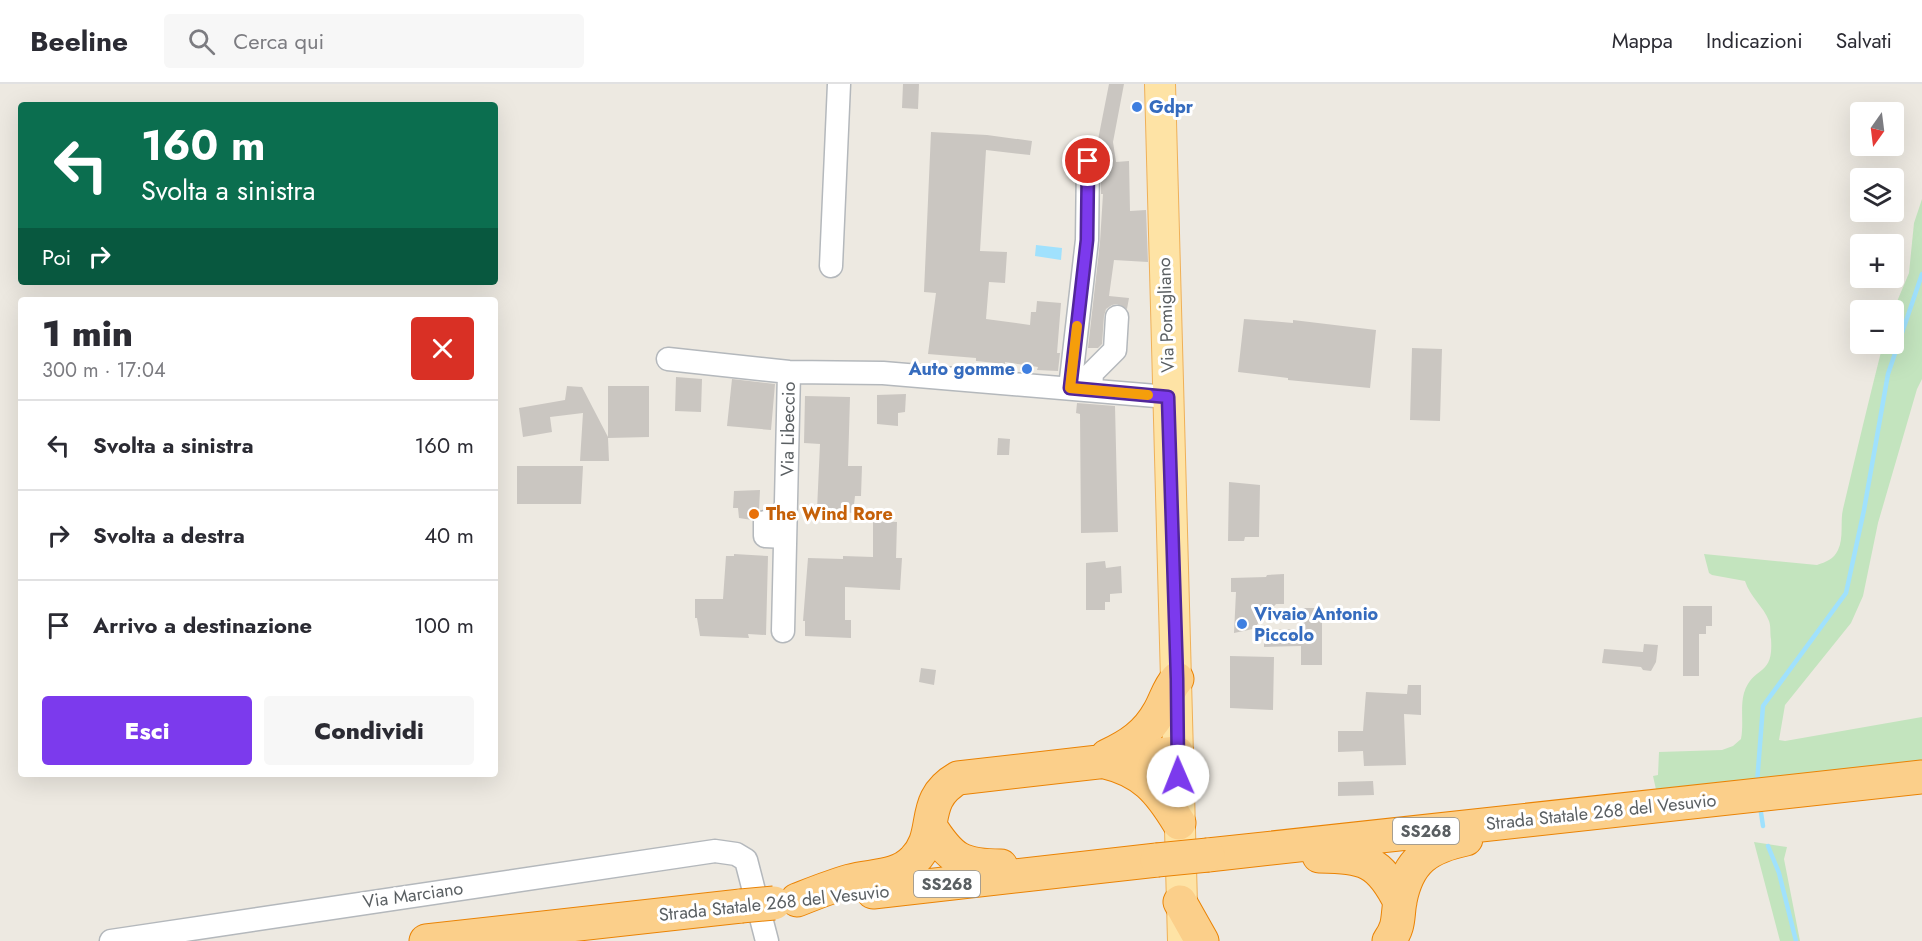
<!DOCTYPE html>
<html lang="it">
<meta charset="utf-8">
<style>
:root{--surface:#fff;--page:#f7f7f7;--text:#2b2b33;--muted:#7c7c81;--line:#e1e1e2;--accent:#7c3aed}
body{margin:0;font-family:Jost,sans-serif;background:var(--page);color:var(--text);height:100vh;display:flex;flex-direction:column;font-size:22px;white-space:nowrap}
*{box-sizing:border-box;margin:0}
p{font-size:20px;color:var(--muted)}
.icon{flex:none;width:33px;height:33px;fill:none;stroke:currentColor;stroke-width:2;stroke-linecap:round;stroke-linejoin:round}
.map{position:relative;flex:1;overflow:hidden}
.panel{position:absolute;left:18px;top:213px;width:480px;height:480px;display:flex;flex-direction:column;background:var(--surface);border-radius:6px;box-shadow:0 6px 24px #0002}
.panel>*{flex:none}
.banner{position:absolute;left:18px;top:18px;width:480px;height:183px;border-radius:6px;box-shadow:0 6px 24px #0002;background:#0b6e4f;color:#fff;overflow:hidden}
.needle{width:39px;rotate:194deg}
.tools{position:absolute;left:1850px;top:18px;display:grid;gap:12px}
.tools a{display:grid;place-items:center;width:54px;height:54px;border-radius:6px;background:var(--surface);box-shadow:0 6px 24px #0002;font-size:30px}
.pin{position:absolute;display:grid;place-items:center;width:51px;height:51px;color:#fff;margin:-26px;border:3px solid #fff;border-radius:50%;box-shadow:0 2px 6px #0007}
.me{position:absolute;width:66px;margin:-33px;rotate:359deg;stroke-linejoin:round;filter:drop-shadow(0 0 4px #0008)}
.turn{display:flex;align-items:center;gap:21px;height:126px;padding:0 24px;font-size:27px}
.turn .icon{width:78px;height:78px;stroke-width:2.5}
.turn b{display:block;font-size:42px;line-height:51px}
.then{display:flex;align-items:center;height:57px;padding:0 24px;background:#0003;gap:12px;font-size:22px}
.round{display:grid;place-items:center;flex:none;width:63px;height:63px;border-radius:6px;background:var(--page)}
.summary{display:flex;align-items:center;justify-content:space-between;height:102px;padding:0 24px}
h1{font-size:36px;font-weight:800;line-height:45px}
.button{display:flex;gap:12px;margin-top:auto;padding:12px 24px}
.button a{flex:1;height:69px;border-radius:6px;background:var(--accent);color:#fff;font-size:24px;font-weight:800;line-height:69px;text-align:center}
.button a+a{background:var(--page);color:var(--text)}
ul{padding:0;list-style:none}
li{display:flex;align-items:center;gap:18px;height:90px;padding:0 24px;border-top:2px solid var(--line)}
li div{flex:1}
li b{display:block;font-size:22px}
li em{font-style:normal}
header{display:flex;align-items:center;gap:36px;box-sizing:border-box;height:84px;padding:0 30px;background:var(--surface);border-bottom:2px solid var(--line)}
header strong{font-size:28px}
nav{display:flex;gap:33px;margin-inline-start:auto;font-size:21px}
.search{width:420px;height:54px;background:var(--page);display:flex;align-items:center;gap:15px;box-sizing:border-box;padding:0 21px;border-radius:6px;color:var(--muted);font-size:22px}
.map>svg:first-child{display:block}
.green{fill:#c3e4be}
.water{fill:#a0e1fd}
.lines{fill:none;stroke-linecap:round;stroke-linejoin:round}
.stream{stroke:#a0e1fd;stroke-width:4.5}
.building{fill:#cac6c1}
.minor-casing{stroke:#b4b8bc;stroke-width:25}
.major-casing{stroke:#efb058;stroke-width:32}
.highway-casing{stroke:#ea8304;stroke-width:35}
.minor{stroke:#fff;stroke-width:22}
.major{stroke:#fee3a5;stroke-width:30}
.highway{stroke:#fbcf8a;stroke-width:33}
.highway-bridge-casing{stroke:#ea8304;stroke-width:35;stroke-linecap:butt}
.highway-bridge{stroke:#fbcf8a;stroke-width:33}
.route-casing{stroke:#51269a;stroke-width:15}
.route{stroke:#7c3aed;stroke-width:10}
.slow{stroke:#f59e0b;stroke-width:10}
.shop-dot{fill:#3f7fe0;stroke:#fff;stroke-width:2}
.food-dot{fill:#e8710a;stroke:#fff;stroke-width:2}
.labels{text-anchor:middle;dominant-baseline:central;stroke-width:6;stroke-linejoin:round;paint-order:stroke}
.shield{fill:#fff;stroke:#8c8f91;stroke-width:1.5}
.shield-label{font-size:16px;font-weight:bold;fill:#5a5f62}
.shop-label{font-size:18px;font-weight:bold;fill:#366cbe;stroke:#fff;text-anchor:start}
.street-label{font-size:18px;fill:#5a5f62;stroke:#fff}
.food-label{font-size:18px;font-weight:bold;fill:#c56008;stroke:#fff;text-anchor:start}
</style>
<header>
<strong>Beeline</strong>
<div class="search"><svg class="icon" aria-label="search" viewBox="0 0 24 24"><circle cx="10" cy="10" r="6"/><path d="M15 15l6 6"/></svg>Cerca qui</div>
<nav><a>Mappa</a><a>Indicazioni</a><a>Salvati</a></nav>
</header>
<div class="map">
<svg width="1922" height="857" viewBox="0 0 1922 857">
<rect width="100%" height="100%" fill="#ede9e1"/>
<path class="green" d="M1922,115V295L1917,305L1878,439L1863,512L1851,539L1785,621L1779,656L1785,657L1922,633V683L1657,710L1653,692L1658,691L1659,668L1722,666L1733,662L1741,655C1744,640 1740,623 1744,609C1753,581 1774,594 1771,555C1770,550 1771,542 1769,537C1764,523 1750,513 1745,497L1712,491L1709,489L1704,470L1817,481C1826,478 1834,475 1838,466C1844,454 1840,437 1843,425C1856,370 1869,315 1883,260H1893V227L1909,189L1914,139Z
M1754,758L1787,763L1784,775L1800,857H1780Z"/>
<path class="water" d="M1036,161L1062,164L1061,176L1035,172Z"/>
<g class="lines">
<path class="stream" d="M1757,699L1763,622L1846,509L1864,426L1888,290L1922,190
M1760,722L1763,742
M1768,762L1779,789L1796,857"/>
</g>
<path class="building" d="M903,0H919L918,25L902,24Z
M1109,0H1124L1113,58L1116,78L1129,77L1130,127L1146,126L1148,178L1114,176L1109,212L1129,214L1127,225L1117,220L1112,221L1106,225L1104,232L1102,260L1098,264H1088L1100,158L1103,110H1101V77L1096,66Z
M931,48L987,51L1032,57L1030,71L986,66L980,167L1007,168L1005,199L989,198L986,235L1030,241L1031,228H1036L1037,217L1061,219L1057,269H1060L1058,287L1037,286L1038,283L1005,278V280L976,277V274L928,270L936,209L924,208Z
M1244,235L1293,239V236L1376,246L1370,304L1288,296V294L1238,288Z
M1412,264L1442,265L1440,337L1410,336Z
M676,293L702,295L701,328L675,327Z
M732,295L775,300L771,346L727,342Z
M567,302L582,303L608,353V302H649V353L608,354L609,377H580L583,329L550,333L552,348L523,353L519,324L565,316Z
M906,310L905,328L898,329V342L877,340V311Z
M805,312L850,313L848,382H862L861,412H855L853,429L817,426L820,360L804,359Z
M1077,319L1115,322L1118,448L1081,449L1080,330L1076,329Z
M998,354L1010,355L1009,371H997Z
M517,382H583L581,420H517Z
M1229,398L1260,401L1259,453H1245L1244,457H1228Z
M760,406L759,426L754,431L752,436L739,434L738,424H733L734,407Z
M873,437L897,438L896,474H902L900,506L845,503V536H851V554L805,552V537H803L808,474L843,475V472L873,473Z
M734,470L768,472L766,551L748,550L749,554L700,552L697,534H695V515H723L726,472H734Z
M1105,477L1106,484L1121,482L1122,509L1110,510V518H1105V526H1086V479Z
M1284,490V520H1276L1253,545L1234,549L1236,508H1231V494L1266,493L1267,491Z
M1683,522H1712V542H1706V550H1699V592H1683Z
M1301,524H1322V581H1301V562L1264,563V546L1301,545Z
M1644,560L1658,561L1656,578L1651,587L1643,586L1641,583L1602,579L1604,565L1643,568Z
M1230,572L1274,573L1273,626L1230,624Z
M921,584L936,586L934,601L919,598Z
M1408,601H1421V631L1404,630L1406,681L1364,682L1363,667L1338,668V647H1363L1366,608L1407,610Z
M1373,697L1374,711L1338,712V698Z"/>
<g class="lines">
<defs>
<path id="minor" d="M831,182L839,0
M668,275L789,288L883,289L1168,313
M1070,304L1087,156L1088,77
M1091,306L1092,289L1115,266L1117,233
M765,438V452L785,453
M783,547L789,288
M111,857L715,767L736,770L746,776L767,857"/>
<path id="major" d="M1160,0L1183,857"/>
<path id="highway" d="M1107,672C1129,662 1147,650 1159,628C1166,616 1168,605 1177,595
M1105,678C1143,687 1159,706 1179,739
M930,742C951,775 961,782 1001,782
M1208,771L1922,693
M1319,772C1365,773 1379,776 1400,818
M873,808L1157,776
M797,816C815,809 832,802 850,797C872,791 897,794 914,776C941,749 918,717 958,694L1177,669
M1180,818L1202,857
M426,857L741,822
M1389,857C1400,841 1397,834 1400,817C1408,776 1428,763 1466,755"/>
</defs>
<use href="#minor" class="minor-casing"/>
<use href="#major" class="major-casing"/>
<use href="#highway" class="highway-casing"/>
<use href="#minor" class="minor"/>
<use href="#major" class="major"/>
<use href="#highway" class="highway"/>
<defs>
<path id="highway-bridge" d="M1157,776L1208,771
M741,822L774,819"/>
</defs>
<use href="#highway-bridge" class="highway-bridge-casing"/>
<use href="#highway-bridge" class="highway-bridge"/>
</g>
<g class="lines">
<defs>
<path id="route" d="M1088,77L1087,156L1070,304L1168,313L1177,595L1178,692"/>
</defs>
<use href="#route" class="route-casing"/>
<use href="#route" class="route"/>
<path class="slow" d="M1077,242L1070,304L1148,311"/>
</g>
<g class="shop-dot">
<circle cx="1137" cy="23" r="6"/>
<circle cx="1027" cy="285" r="6"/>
<circle cx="1242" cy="540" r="6"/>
</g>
<circle class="food-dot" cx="754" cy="430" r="6"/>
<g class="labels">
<g class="shield">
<rect x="1393" y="734" width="66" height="26" rx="4.5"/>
<rect x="914" y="787" width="66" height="26" rx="4.5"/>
</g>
<g class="shield-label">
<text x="1426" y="747">SS268</text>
<text x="947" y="800">SS268</text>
</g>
<g class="shop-label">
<text x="1149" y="23">Gdpr</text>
<text x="1015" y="285" text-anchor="end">Auto gomme</text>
<text x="1254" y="530">Vivaio Antonio<tspan x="1254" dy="21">Piccolo</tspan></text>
</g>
<g class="street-label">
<text transform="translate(1166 231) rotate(-92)">Via Pomigliano</text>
<text transform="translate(788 345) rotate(-89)">Via Libeccio</text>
<text transform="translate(1601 728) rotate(-6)">Strada Statale 268 del Vesuvio</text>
<text transform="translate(413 811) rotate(-8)">Via Marciano</text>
<text transform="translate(774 819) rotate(-6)">Strada Statale 268 del Vesuvio</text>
</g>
<g class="food-label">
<text x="766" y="430">The Wind Rore</text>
</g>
</g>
</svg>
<div class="tools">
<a><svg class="needle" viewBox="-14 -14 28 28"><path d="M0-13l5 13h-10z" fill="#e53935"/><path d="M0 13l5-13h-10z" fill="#7c7c81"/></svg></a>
<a><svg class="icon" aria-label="layers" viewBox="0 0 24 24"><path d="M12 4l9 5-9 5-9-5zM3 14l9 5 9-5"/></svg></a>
<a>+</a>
<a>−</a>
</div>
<div class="pin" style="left:1088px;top:77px;background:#d93025"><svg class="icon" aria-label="arrive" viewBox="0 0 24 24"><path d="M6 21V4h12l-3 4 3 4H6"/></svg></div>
<svg class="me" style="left:1178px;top:692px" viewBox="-20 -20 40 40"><circle r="19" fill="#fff"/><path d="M0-13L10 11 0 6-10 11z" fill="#7c3aed"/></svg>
<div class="banner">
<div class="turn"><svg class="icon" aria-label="left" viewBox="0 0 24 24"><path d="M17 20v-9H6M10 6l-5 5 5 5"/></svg><div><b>160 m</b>Svolta a sinistra</div></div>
<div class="then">Poi<svg class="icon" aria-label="right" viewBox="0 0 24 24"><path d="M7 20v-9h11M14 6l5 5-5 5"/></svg></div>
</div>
<section class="panel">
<div class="summary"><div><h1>1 min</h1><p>300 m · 17:04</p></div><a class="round" style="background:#d93025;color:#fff"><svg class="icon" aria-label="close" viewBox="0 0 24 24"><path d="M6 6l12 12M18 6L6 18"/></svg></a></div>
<ul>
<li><svg class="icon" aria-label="left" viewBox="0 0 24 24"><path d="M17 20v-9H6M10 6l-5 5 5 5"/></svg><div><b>Svolta a sinistra</b></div><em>160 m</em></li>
<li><svg class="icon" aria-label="right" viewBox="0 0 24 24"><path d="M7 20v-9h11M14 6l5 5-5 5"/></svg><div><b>Svolta a destra</b></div><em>40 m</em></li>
<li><svg class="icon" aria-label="arrive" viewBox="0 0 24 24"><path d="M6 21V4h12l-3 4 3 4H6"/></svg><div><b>Arrivo a destinazione</b></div><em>100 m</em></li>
</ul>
<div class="button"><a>Esci</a><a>Condividi</a></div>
</section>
</div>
